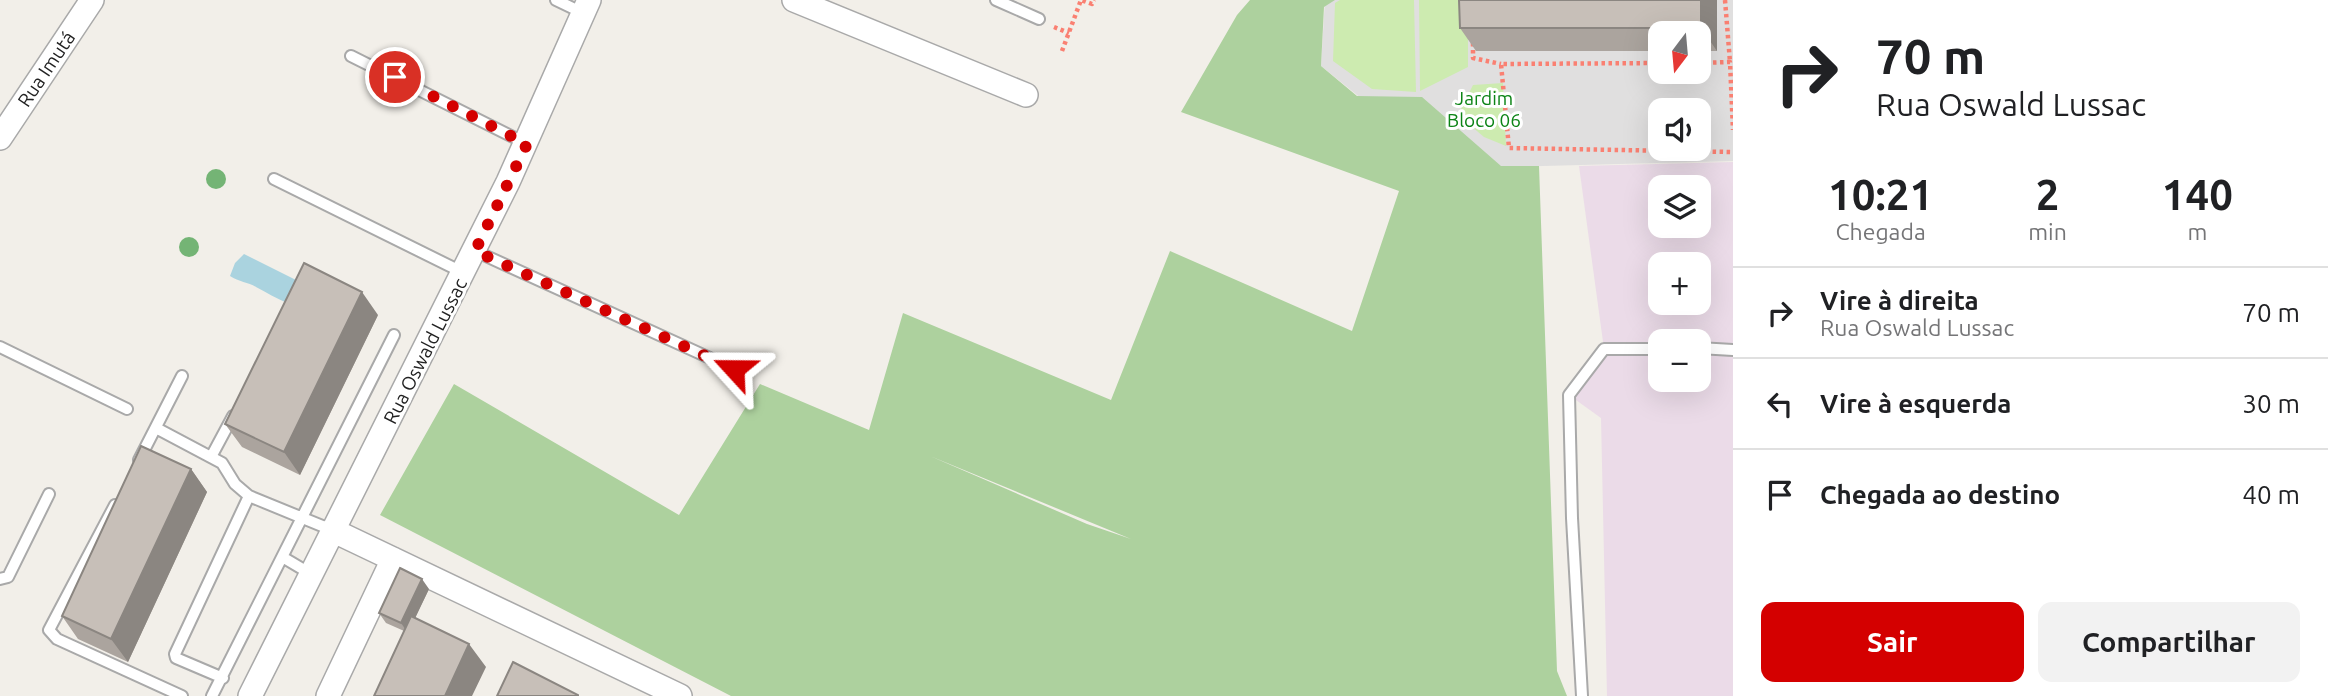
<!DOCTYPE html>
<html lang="pt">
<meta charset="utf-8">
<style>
:root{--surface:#fff;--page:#f2f2f2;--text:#202124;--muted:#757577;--line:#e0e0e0;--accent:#d40000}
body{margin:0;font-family:Ubuntu,sans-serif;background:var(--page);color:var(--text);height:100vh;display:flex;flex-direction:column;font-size:26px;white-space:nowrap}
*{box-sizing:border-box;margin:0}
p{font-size:23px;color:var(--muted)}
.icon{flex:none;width:38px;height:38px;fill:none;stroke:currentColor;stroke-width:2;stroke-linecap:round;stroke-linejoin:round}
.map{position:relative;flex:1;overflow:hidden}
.panel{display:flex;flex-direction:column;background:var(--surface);width:595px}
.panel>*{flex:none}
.guide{background:#fff;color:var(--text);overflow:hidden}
.needle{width:46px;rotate:196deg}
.fabs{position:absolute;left:1648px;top:21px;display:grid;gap:14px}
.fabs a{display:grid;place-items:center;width:63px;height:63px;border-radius:14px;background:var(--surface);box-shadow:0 7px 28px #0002;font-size:35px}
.pin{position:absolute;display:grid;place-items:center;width:60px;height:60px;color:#fff;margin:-30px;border:4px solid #fff;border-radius:50%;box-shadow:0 2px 7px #0007}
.me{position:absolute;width:77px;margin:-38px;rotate:294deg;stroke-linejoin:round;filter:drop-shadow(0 0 5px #0008)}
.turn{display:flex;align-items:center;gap:24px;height:147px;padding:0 28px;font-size:32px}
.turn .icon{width:91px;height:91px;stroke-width:2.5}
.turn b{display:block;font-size:49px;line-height:60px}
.eta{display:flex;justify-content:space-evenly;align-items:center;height:119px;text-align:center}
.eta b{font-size:42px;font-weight:700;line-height:49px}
.action{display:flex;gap:14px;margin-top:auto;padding:14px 28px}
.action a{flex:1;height:80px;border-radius:14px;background:var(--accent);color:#fff;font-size:28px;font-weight:700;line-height:80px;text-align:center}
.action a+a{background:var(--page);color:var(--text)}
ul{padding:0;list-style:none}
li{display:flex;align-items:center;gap:21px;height:91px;padding:0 28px;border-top:2px solid var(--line)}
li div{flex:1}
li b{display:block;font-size:26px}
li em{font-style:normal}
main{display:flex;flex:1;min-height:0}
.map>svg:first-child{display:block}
.residential{fill:#e0dfdf;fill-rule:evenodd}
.industrial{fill:#ebdbe8;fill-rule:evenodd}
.grass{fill:#cdebb0}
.forest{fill:#add19e;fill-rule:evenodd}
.water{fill:#aad3df}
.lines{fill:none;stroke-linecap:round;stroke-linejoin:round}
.lane-casing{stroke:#a9a9a9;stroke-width:14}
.street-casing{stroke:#a9a9a9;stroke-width:26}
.path{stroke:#fa8072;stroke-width:4.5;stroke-dasharray:3.5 3.5;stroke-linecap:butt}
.lane{stroke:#fff;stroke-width:10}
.street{stroke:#fff;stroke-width:23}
.tree{fill:#74b475}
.wall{fill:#aba49e}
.shaded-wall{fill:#8b8681}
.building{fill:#c7bfb8;stroke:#8b8681;stroke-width:2}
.route{stroke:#d40000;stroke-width:12;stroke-dasharray:0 21.6}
.labels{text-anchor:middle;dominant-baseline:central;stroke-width:6;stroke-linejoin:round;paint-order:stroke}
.street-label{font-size:19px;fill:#222;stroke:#fff}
.park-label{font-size:19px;fill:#0c8416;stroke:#fff}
</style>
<main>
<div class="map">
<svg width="1733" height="696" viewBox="0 0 1733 696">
<rect width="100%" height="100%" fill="#f2efe9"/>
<path class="residential" d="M1325,0H1733V161L1501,167L1429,153L1321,66ZM1661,33H1699V72H1661ZM1661,110H1699V149H1661Z"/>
<path class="industrial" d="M1733,162V696H1607L1601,418L1569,395L1604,349L1579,166ZM1661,187H1699V226H1661ZM1661,264H1699V303H1661ZM1661,341H1699V380H1661Z"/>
<path class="grass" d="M1340,0H1414L1416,92L1372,89L1333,61L1335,3Z
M1419,0H1468V67L1420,91Z
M1503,83L1506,146L1484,137L1458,115L1473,85Z"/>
<path class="forest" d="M1250,0H1335L1324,7L1321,66L1357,96L1422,97L1501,166H1539L1557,671L1567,696H731L380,515L454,384L679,515L760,384L869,430L903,313L1111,400L1170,251L1352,331L1399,191L1181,112L1237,15ZM930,456L1131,539L1087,524Z"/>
<path class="water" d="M244,254L312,288L287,303C276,298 267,293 256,287C248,282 239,282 230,276L235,263Z"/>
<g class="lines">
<defs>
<path id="lane" d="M556,0L583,13
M996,0L1039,19
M351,56L527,144
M274,179L464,273
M475,251L734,369
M0,347L127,409
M1699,348L1733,350
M156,428L222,463L235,484L249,496L332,530
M211,457L233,416
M139,460L182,376
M115,505L49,630L57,639L182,696
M284,558L311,574
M0,579L8,577L49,494
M223,678L176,658L175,654L249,496
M212,696L394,335
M1582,696L1572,518L1569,395L1604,349H1661"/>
<path id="street" d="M794,0L1026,95
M0,138L92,0
M332,530L680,696
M250,696L508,182L589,0
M328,696L393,559"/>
</defs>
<use href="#lane" class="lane-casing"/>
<use href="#street" class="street-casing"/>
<path class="path" d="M1725,0L1730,62
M1054,27L1069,33
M1473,43V58L1501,64
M1062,51L1081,0L1092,4L1094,0
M1661,63L1501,64L1509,148L1733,152
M1699,63L1730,62L1733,130"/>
<use href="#lane" class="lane"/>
<use href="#street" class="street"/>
</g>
<g class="tree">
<circle cx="216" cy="179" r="10"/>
<circle cx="189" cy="247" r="10"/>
</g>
<path class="wall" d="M1459,0H1717V51H1699V33H1661V51H1476L1460,28Z
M378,315L300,475L242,447L225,424Z
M191,469L207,492L128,662L78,639L62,616Z
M429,589L415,618L486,667L386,623L379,613Z"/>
<path class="shaded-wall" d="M1701,0H1717V51L1701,28Z
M362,292L378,315L300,475L284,452Z
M191,469L207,492L128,662L111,639Z
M422,579L429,589L408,633L401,623Z
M469,644L486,667L472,696H445Z"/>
<path class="building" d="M1459,0H1701V28H1460Z
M304,263L362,292L284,452L225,424Z
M141,446L191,469L111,639L62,616Z
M400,568L422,579L401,623L379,613Z
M411,616L469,644L445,696H374Z
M513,662L578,695V696H497Z"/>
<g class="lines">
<path class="route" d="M395,77L527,144L475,251L734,369"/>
</g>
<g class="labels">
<g class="street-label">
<text transform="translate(46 69) rotate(-56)">Rua Imutá</text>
<text transform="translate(425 351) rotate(-63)">Rua Oswald Lussac</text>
</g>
<g class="park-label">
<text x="1484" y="98">Jardim<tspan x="1484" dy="22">Bloco 06</tspan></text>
</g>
</g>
</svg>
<div class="fabs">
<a><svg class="needle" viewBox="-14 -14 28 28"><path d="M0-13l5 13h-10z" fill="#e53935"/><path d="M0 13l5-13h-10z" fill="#757577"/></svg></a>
<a><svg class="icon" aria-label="sound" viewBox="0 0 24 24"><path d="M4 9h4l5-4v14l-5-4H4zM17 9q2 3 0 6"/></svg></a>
<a><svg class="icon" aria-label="layers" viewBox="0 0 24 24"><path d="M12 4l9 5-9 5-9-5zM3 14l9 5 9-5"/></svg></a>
<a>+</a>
<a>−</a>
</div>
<div class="pin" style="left:395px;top:77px;background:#d93025"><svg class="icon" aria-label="arrive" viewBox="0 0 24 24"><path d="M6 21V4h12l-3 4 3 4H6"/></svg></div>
<svg class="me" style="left:734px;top:369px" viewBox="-20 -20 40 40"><path d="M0-17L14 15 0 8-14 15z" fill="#d40000" stroke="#fff" stroke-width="4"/></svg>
</div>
<section class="panel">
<div class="guide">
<div class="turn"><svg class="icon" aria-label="right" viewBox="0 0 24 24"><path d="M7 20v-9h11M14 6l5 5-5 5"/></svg><div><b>70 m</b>Rua Oswald Lussac</div></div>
</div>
<div class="eta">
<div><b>10:21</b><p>Chegada</p></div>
<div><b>2</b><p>min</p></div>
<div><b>140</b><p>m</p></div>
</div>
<ul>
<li><svg class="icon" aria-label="right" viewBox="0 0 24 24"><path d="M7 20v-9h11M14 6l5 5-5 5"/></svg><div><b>Vire à direita</b><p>Rua Oswald Lussac</p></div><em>70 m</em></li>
<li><svg class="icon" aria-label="left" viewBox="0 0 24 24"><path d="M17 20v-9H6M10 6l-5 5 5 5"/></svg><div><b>Vire à esquerda</b></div><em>30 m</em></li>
<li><svg class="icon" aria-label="arrive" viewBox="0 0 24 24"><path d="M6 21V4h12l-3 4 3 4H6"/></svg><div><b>Chegada ao destino</b></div><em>40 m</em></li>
</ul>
<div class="action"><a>Sair</a><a>Compartilhar</a></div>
</section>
</main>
